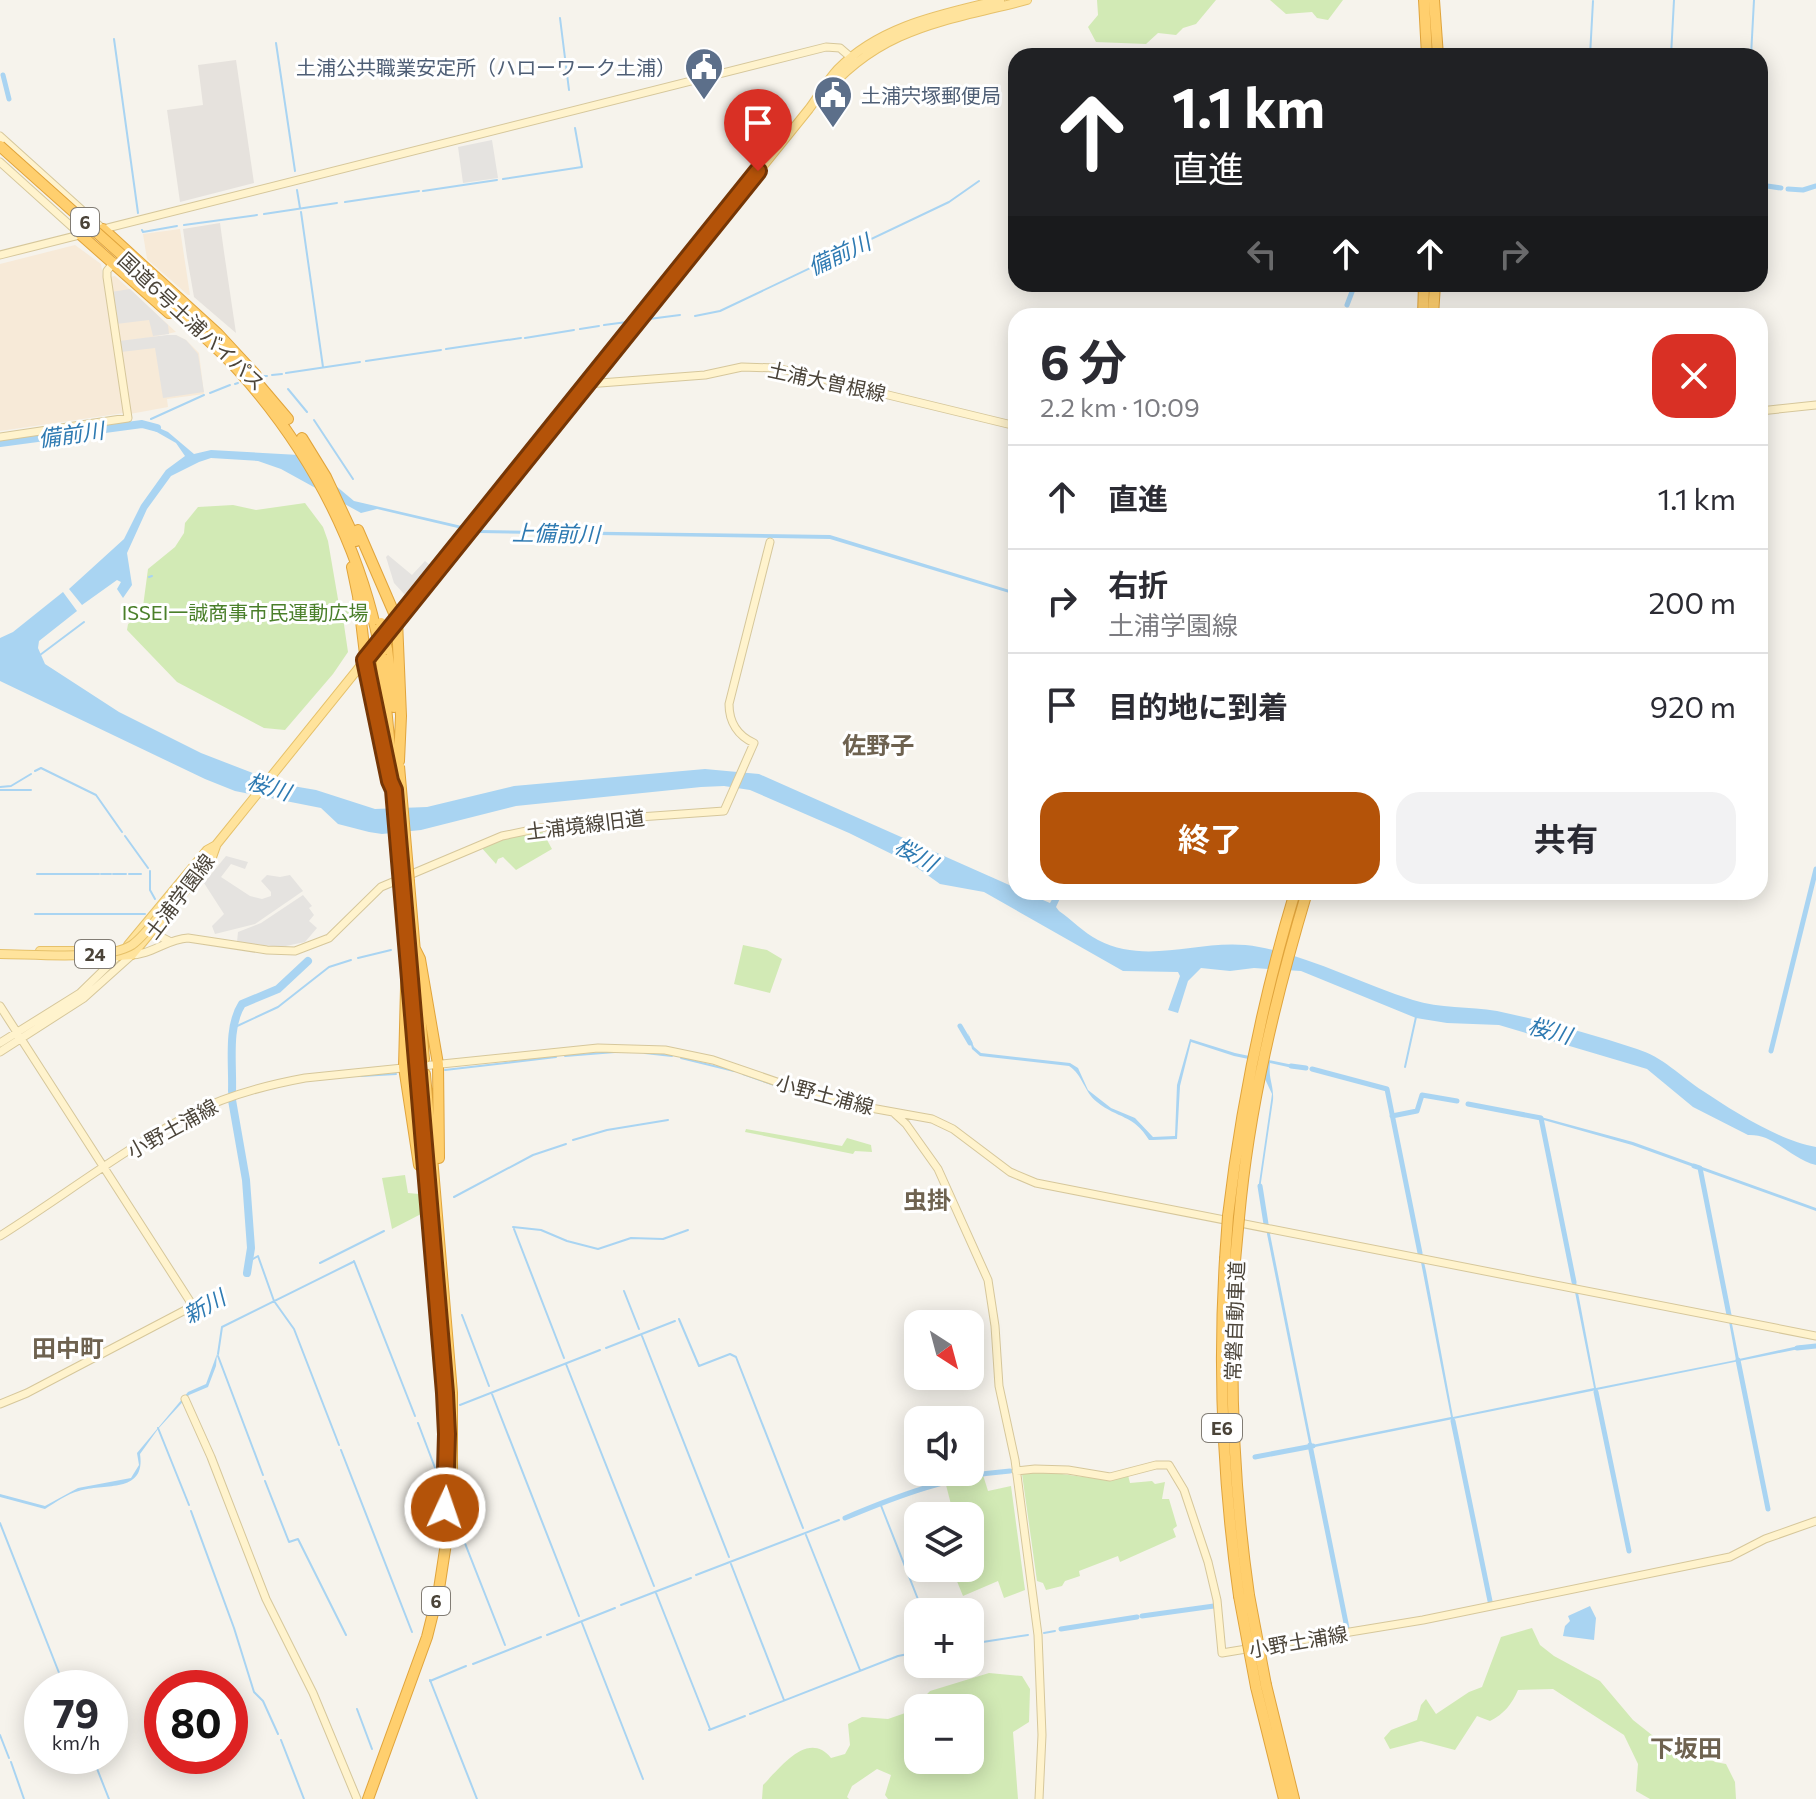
<!DOCTYPE html>
<html lang="ja">
<meta charset="utf-8">
<style>
:root{--surface:#fff;--page:#f2f2f3;--text:#2b2b33;--muted:#7c7c81;--line:#e1e1e2;--accent:#b45309}
body{margin:0;font-family:Commissioner,"Noto Sans JP",sans-serif;background:var(--page);color:var(--text);height:100vh;display:flex;flex-direction:column;font-size:30px;white-space:nowrap}
*{box-sizing:border-box;margin:0}
p{font-size:26px;color:var(--muted)}
.icon{flex:none;width:44px;height:44px;fill:none;stroke:currentColor;stroke-width:2;stroke-linecap:round;stroke-linejoin:round}
.map{position:relative;flex:1;overflow:hidden}
.side{position:absolute;left:1008px;top:308px;width:760px;height:592px;display:flex;flex-direction:column;background:var(--surface);border-radius:24px;box-shadow:0 4px 20px #0003}
.side>*{flex:none}
.top-card{position:absolute;left:1008px;top:48px;width:760px;height:244px;border-radius:24px;box-shadow:0 4px 20px #0003;background:#202124;color:#fff;overflow:hidden}
.needle{width:52px;rotate:144deg}
.tools{position:absolute;left:904px;top:1310px;display:grid;gap:16px}
.tools a{display:grid;place-items:center;width:80px;height:80px;border-radius:16px;background:var(--surface);box-shadow:0 4px 20px #0003;font-size:40px}
.speed{position:absolute;left:24px;top:1670px;display:flex;gap:16px;font-size:40px;font-weight:700;text-align:center}
.speed>*{display:grid;place-content:center;width:104px;height:104px;border-radius:50%;background:var(--surface);box-shadow:0 4px 20px #0003;line-height:1}
.speed small{font-size:20px;font-weight:400}
.speed .limit{border:12px solid #d22;background:#fff;color:#111}
.pin{position:absolute;display:grid;place-items:center;width:68px;height:68px;color:#fff;margin:-82px -34px;border-radius:50% 50% 50% 0;rotate:-45deg;box-shadow:0 0 8px #0007}
.pin .icon{rotate:45deg}
.me{position:absolute;width:88px;margin:-44px;rotate:3deg;stroke-linejoin:round;filter:drop-shadow(0 0 6px #0008)}
.turn{display:flex;align-items:center;gap:28px;height:168px;padding:0 32px;font-size:36px}
.turn .icon{width:104px;height:104px;stroke-width:2.5}
.turn b{display:block;font-size:56px;line-height:68px}
.lanes{display:flex;align-items:center;height:76px;padding:0 32px;background:#0003;justify-content:center;gap:40px;direction:ltr}
.lanes .off{opacity:.35}
.round{display:grid;place-items:center;flex:none;width:84px;height:84px;border-radius:24px;background:var(--page)}
.head{display:flex;align-items:center;justify-content:space-between;height:136px;padding:0 32px}
h1{font-size:48px;font-weight:700;line-height:60px}
.button{display:flex;gap:16px;margin-top:auto;padding:16px 32px}
.button a{flex:1;height:92px;border-radius:24px;background:var(--accent);color:#fff;font-size:32px;font-weight:700;line-height:92px;text-align:center}
.button a+a{background:var(--page);color:var(--text)}
ul{padding:0;list-style:none}
li{display:flex;align-items:center;gap:24px;height:104px;padding:0 32px;border-top:2px solid var(--line)}
li div{flex:1}
li b{display:block;font-size:30px}
li em{font-style:normal}
.map>svg:first-child{display:block}
.commercial{fill:#f7ead8}
.industrial{fill:#e6e2dd}
.green{fill:#d2eab5;fill-rule:evenodd}
.parking{fill:#e5e3e0}
.water{fill:#a9d4f2}
.lines{fill:none;stroke-linecap:round;stroke-linejoin:round}
.stream{stroke:#a9d4f2;stroke-width:2}
.canal{stroke:#a9d4f2;stroke-width:5}
.river{stroke:#a9d4f2;stroke-width:8}
.secondary-casing{stroke:#d6c79b;stroke-width:9}
.primary-casing{stroke:#e6c16a;stroke-width:10}
.highway-casing{stroke:#e0a43c;stroke-width:12}
.secondary{stroke:#fff3cd;stroke-width:7}
.primary{stroke:#ffe39c;stroke-width:8}
.highway{stroke:#ffcf6e;stroke-width:10}
.primary-bridge-casing{stroke:#e6c16a;stroke-width:10;stroke-linecap:butt}
.highway-bridge-casing{stroke:#e0a43c;stroke-width:12;stroke-linecap:butt}
.primary-bridge{stroke:#ffe39c;stroke-width:8}
.highway-bridge{stroke:#ffcf6e;stroke-width:10}
.route-casing{stroke:#753606;stroke-width:20}
.route{stroke:#b45309;stroke-width:14}
.labels{text-anchor:middle;dominant-baseline:central;stroke-width:6;stroke-linejoin:round;paint-order:stroke}
.shield{fill:#fff;stroke:#817c74;stroke-width:2}
.shield-label{font-size:18px;font-weight:bold;fill:#4b4439}
.service-label{font-size:20px;fill:#4e5e75;stroke:#fff;text-anchor:end}
.street-label{font-size:20px;fill:#4b4439;stroke:#fff}
.park-label{font-size:20px;fill:#4a7f2a;stroke:#fff}
.water-label{font-size:22px;font-style:italic;fill:#2e7ab2;stroke:#fff}
.quarter-label{font-size:24px;font-weight:bold;fill:#6e6250;stroke:#fff}
</style>
<div class="map">
<svg width="1816" height="1799" viewBox="0 0 1816 1799">
<rect width="100%" height="100%" fill="#f6f3ec"/>
<path class="commercial" d="M180,229L190,295H188L147,259L143,234Z
M75,245L101,264L124,413L0,431V264Z
M115,276L176,332L152,337L176,335L186,340L199,353L204,394L167,399L168,407L130,414L108,277Z"/>
<path class="industrial" d="M236,60L254,183L180,202L167,110L203,105L198,65Z
M220,223L224,252L236,333L194,297L187,257L183,229Z"/>
<path class="green" d="M1097,0H1216L1196,24L1183,28L1176,35L1158,33L1146,44L1096,42L1088,27L1098,15Z
M1270,0H1343L1328,20L1317,18L1312,12L1286,14Z
M305,503L323,527L328,541L339,605L347,603L350,616L343,618L348,652L333,674L285,730L264,728L177,682L127,630L128,624L142,614L148,569L175,547L184,533L185,523L198,507L233,505L256,510Z
M541,829L552,849L516,870L503,857L498,859L496,864L480,846L503,837Z
M743,945L767,950L782,959L770,993L734,984Z
M746,1129L842,1146L847,1138L871,1145L872,1152L855,1151L853,1154L745,1132Z
M405,1175L408,1193L419,1194L423,1213L392,1229L382,1178Z
M1035,1471C1063,1472 1103,1484 1128,1475L1130,1483L1152,1481L1155,1484L1165,1482L1162,1499H1169L1177,1526L1173,1529L1176,1537L1120,1562L1118,1556L1079,1571L1080,1576L1065,1581L1062,1586L1046,1590L1043,1583L1037,1581L1022,1474Z
M979,1475H983L988,1491L1011,1486L1025,1590L1004,1598L998,1581L963,1596L954,1574L964,1568H970V1516H954L946,1485Z
M1532,1628L1540,1645L1554,1656L1600,1681L1633,1720L1662,1743L1690,1753L1703,1754L1715,1762L1726,1764L1735,1782L1736,1799H1650L1636,1791L1638,1764L1624,1735L1553,1689L1518,1690C1512,1704 1504,1714 1490,1721L1477,1716L1455,1750L1421,1741L1390,1749L1384,1738L1391,1730L1417,1720L1421,1705L1426,1699L1436,1714L1469,1692L1482,1687L1501,1637Z
M989,1673L1022,1676L1030,1689L1029,1722L1013,1732L1018,1799H888L885,1795L891,1775L877,1769L852,1786L847,1797L849,1799H762L763,1785C781,1767 808,1730 831,1758L845,1754L850,1745L848,1724L862,1717L888,1719L911,1711L930,1691ZM918,1708H970V1760H918Z"/>
<path class="parking" d="M492,140L498,178L463,183L458,147Z
M130,289L168,325L169,334L153,336L149,320L116,324L111,292Z
M167,335H176L186,340L198,354L204,392L163,398L155,348L121,352L119,341Z
M388,555L412,575L425,561L430,565L405,595L394,583L386,557Z
M226,856L248,862L245,869L231,864L221,877L250,896L262,899L271,896V892L261,881L267,875L280,877L290,875L303,891L255,924L215,934L212,926L224,914L204,883Z
M303,895L312,906L309,908L314,915L309,921L317,928L305,942L281,947L237,942L238,932L261,923Z"/>
<path class="water" d="M150,424L168,432L194,454L211,450L299,455L354,501L479,530L830,535L1016,592V595L830,539L479,533L377,509L361,513L281,469L258,461L211,458L199,462L171,476L147,509L127,553L132,585L123,598L117,589L121,582L117,580L82,605L69,589L124,539L141,505L166,470L185,456L176,443L148,427Z
M63,592L77,611L39,641L38,648L45,664L119,712L201,753L281,784L316,790L375,809L427,807L514,786L705,769L759,774L1016,888V892H1024L1050,903L1056,892H1063L1056,907L1059,911C1072,920 1084,933 1098,940C1150,967 1204,936 1259,947C1312,957 1361,984 1413,1000C1440,1009 1469,1006 1497,1011C1544,1021 1591,1034 1637,1049C1663,1057 1680,1076 1703,1091C1733,1111 1780,1141 1816,1147V1165C1790,1159 1776,1134 1748,1135L1693,1107L1647,1069L1637,1066L1499,1025L1447,1023L1416,1018L1301,971L1254,968L1230,971L1201,968L1188,981L1178,1013L1168,1010L1180,976L1178,972L1123,971L984,892L940,884L912,864L849,833L750,790L724,786L701,787L516,806L421,830L382,834L369,832L338,824L321,808L235,791L205,779L0,681V638L13,632Z
M968,1033L974,1047L981,1053L1070,1063L1078,1068L1088,1090L1111,1108L1135,1118L1153,1137L1175,1136L1177,1085L1190,1039L1235,1053L1298,1066L1297,1069L1270,1063C1268,1079 1274,1085 1273,1100L1260,1189L1258,1190L1272,1094L1265,1079L1268,1063L1234,1056L1191,1042L1180,1086L1177,1139L1153,1140H1149C1133,1114 1118,1119 1097,1102C1084,1092 1083,1075 1069,1066L980,1056L972,1049Z
M1541,1117L1633,1142L1816,1208V1211L1632,1145L1540,1119Z
M1265,1224H1268L1312,1445L1451,1417L1419,1252L1422,1253L1426,1271L1453,1417L1594,1388L1573,1282H1576L1596,1388L1736,1360L1728,1316L1730,1314L1739,1359L1803,1345L1804,1348L1310,1448Z
M217,1354L216,1366L208,1387L189,1395L158,1429L140,1454C146,1494 105,1483 79,1491C67,1494 56,1502 45,1509L0,1497V1494L45,1506L78,1488L131,1478L139,1465L137,1453L188,1392L206,1384Z
M1590,1606L1596,1618L1594,1640L1563,1636L1565,1626L1570,1621L1568,1616Z"/>
<g class="lines">
<path class="stream" d="M560,18L569,90
M114,39L138,213
M276,43L295,171
M1590,56L1593,1
M1671,56L1674,0
M1751,56L1754,0
M503,179L582,167L575,128
M297,190L300,208
M423,191L497,180
M345,202L419,191
M301,212L323,367
M264,214L337,203
M184,225L257,215
M142,230L143,232L177,226
M695,316L720,311L949,202L979,181
M649,319L680,315
M604,325L627,322
M580,329L599,326
M525,338L574,330
M446,349L521,338
M366,361L441,350
M286,373L360,362
M272,375L282,374
M264,376H267
M235,384L238,383
M288,389L307,412
M210,393L230,385
M151,419L204,395
M314,420L353,479
M149,577L152,576
M40,655L84,622
M35,771L41,768L96,795L122,832
M0,787L11,786L31,774
M0,790H31
M125,836L148,868
M150,871V890L155,899
M37,874H99
M101,874H111
M113,874H126
M129,874H141
M35,914H145
M358,958L391,950
M235,1027L278,1007L329,967L351,960
M645,1053L672,1056
M565,1056L615,1052
M681,1058L734,1071
M1405,1067L1416,1017
M445,1070L556,1057
M743,1074L824,1103
M361,1076L396,1074
M573,1140L607,1130L668,1120
M454,1197L533,1155L566,1144
M513,1227L541,1230L567,1241L598,1249L631,1238L663,1239L688,1230
M514,1229L564,1358
M354,1261L415,1416
M248,1262L258,1256L274,1301L294,1329L339,1445
M320,1263L384,1231
M624,1291L639,1329
M462,1315L489,1386
M679,1319L699,1366L730,1354L736,1357L803,1528
M642,1336L729,1557
M606,1348L675,1321
M218,1354L222,1327L353,1262
M218,1356L263,1475
M566,1364L654,1586
M492,1394L579,1616
M460,1405L600,1350
M418,1423L437,1473
M158,1428L189,1505
M341,1450L412,1632
M265,1481L289,1542L298,1539L346,1635
M880,1503L923,1612
M191,1511L234,1628L254,1692L263,1701L278,1734
M0,1523L65,1688
M457,1523L505,1645
M806,1535L860,1670
M731,1564L784,1700
M696,1575L839,1520
M656,1593L710,1729
M621,1605L691,1578
M582,1623L643,1779
M1044,1633L1055,1631
M547,1635L615,1608
M970,1644L1028,1635
M473,1664L541,1637
M430,1680L477,1799
M430,1681L466,1666
M357,1709L372,1749
M750,1714L898,1656L918,1652
M709,1730L745,1716
M0,1735L9,1758
M281,1740L304,1799
M92,1756L109,1799
M11,1762L24,1799"/>
<path class="canal" d="M3,75L9,99
M1760,185L1781,188
M1788,189L1803,190L1816,186
M1347,305L1355,284
M1344,316L1346,311
M960,1026L970,1043
M1771,1051L1816,869
M1291,1066L1306,1068
M1312,1069L1387,1089L1420,1253
M1468,1104L1541,1118L1574,1282
M1392,1116L1417,1111L1422,1095L1457,1101
M1694,1166L1700,1168L1729,1315
M1260,1186L1266,1224
M1797,1348L1816,1346
M1738,1360L1768,1509
M1596,1392L1629,1551
M1453,1421L1490,1601
M1310,1445L1347,1628
M1255,1457L1313,1446
M845,1518C897,1496 953,1475 1010,1471
M1142,1616L1214,1606
M1061,1629L1137,1617"/>
<path class="river" d="M0,443L142,424L157,428
M232,1091C233,1064 227,1027 242,1004L278,989L308,961
M232,1100L246,1180L251,1248L247,1273"/>
<defs>
<path id="secondary" d="M0,136L103,229
M0,162L81,235
M0,255L826,47L840,48L855,61
M587,384L705,375L742,367L777,368L1016,426
M1760,411L1816,405
M0,437L128,418L107,277V271L114,262
M159,924V936L169,941
M130,955C151,955 167,939 188,938L267,950L295,951L329,938L381,887L502,836L569,822L724,811L754,743C738,736 729,722 729,704L770,542
M0,1006L193,1306L27,1393L0,1404
M0,1043L80,993L120,954
M0,1052L84,998L132,955
M894,1113L906,1124L938,1169L988,1280L995,1326L999,1386L1015,1460L1038,1635L1042,1735L1039,1799
M0,1236C65,1195 125,1148 193,1113C228,1095 267,1085 305,1078L598,1048L665,1050L713,1060L832,1101L932,1119L953,1129L1010,1172L1036,1183L1816,1336
M185,1399L211,1457L266,1599L313,1693L357,1799
M1016,1471L1035,1469L1068,1470L1110,1477L1156,1465H1169L1184,1490L1208,1562L1217,1600L1222,1653L1423,1620L1730,1557L1765,1539L1816,1521"/>
<path id="primary" d="M820,99C879,27 942,22 1027,0
M128,945L207,850L216,845L809,109C819,96 826,82 838,69C881,25 943,14 1000,0
M40,951H94
M89,958L132,955L211,860L216,846"/>
<path id="highway" d="M1424,0L1427,56
M1434,0L1438,56
M103,229L218,334L256,375
M81,235L169,313
M166,303C191,325 217,346 239,371C306,446 353,531 376,630
M1423,316L1424,284
M1433,316L1435,284
M249,373L288,419
M302,438L326,477L356,541
M358,530L397,620L401,716L399,761
M352,567L358,596L367,671L390,780
M387,649L394,707
M381,656L391,758
M409,882L415,952
M403,893L407,953
M414,947L420,959L438,1064L439,1158
M407,949L404,1067L419,1165
M410,980L417,1059
M417,980L424,1059
M418,1075L438,1310
M1228,1216C1241,1106 1263,998 1295,892
M1239,1218C1249,1107 1275,999 1307,892
M1225,1259C1218,1372 1223,1484 1239,1596
M1235,1261C1229,1373 1233,1484 1249,1595
M1266,1685L1294,1799
M1256,1687L1284,1799
M368,1799L427,1637L439,1589L452,1504V1393L425,1074"/>
</defs>
<use href="#secondary" class="secondary-casing"/>
<use href="#primary" class="primary-casing"/>
<use href="#highway" class="highway-casing"/>
<use href="#secondary" class="secondary"/>
<use href="#primary" class="primary"/>
<use href="#highway" class="highway"/>
<defs>
<path id="primary-bridge" d="M0,954C32,954 107,961 132,945C147,934 158,916 170,902"/>
<path id="highway-bridge" d="M0,146L171,299
M381,623L387,649
M376,630L381,656
M399,766L409,882
M392,768L394,793
M417,1059L418,1075
M1225,1259L1228,1216
M1235,1261L1239,1218
M1249,1595L1266,1685
M1239,1596L1256,1687"/>
</defs>
<use href="#primary-bridge" class="primary-bridge-casing"/>
<use href="#highway-bridge" class="highway-bridge-casing"/>
<use href="#primary-bridge" class="primary-bridge"/>
<use href="#highway-bridge" class="highway-bridge"/>
</g>
<g class="lines">
<defs>
<path id="route" d="M445,1508L447,1434L445,1393L394,790L390,781L365,660L758,171"/>
</defs>
<use href="#route" class="route-casing"/>
<use href="#route" class="route"/>
</g>
<defs>
<symbol id="civic-pin" viewBox="-11 -11 22 30"><path d="M0 17L-7.5 6A9.5 9.5 0 1 1 7.5 6Z" fill="#5c6f8a" stroke="#fff"/><path d="M-.6-6.5H3V-4.5H.6V-3L4-1V1h2V6H-6V1h2V-1L-.6-3ZM-1.2 2.5V6h2.4V2.5Z" fill="#fff"/></symbol>
</defs>
<g fill-rule="evenodd">
<use href="#civic-pin" x="682" y="45" width="44" height="60"/>
<use href="#civic-pin" x="811" y="73" width="44" height="60"/>
</g>
<g class="labels">
<g class="shield">
<rect x="71" y="208" width="28" height="28" rx="6"/>
<rect x="75" y="940" width="40" height="28" rx="6"/>
<rect x="1202" y="1414" width="40" height="28" rx="6"/>
<rect x="422" y="1587" width="28" height="28" rx="6"/>
</g>
<g class="shield-label">
<text x="85" y="222">6</text>
<text x="95" y="954">24</text>
<text x="1222" y="1428">E6</text>
<text x="436" y="1601">6</text>
</g>
<g class="service-label">
<text x="676" y="67">土浦公共職業安定所（ハローワーク土浦）</text>
<text x="861" y="95" text-anchor="start">土浦宍塚郵便局</text>
</g>
<g class="street-label">
<text transform="translate(192 321) rotate(43)">国道6号土浦バイパス</text>
<text transform="translate(827 381) rotate(12)">土浦大曽根線</text>
<text transform="translate(585 824) rotate(-7)">土浦境線旧道</text>
<text transform="translate(179 896) rotate(-53)">土浦学園線</text>
<text transform="translate(825 1094) rotate(15)">小野土浦線</text>
<text transform="translate(172 1128) rotate(-29)">小野土浦線</text>
<text transform="translate(1234 1321) rotate(-88)">常磐自動車道</text>
<text transform="translate(1298 1641) rotate(-10)">小野土浦線</text>
</g>
<g class="park-label">
<text x="245" y="612">ISSEI一誠商事市民運動広場</text>
</g>
<g class="water-label">
<text transform="translate(839 254) rotate(-25)">備前川</text>
<text transform="translate(71 434) rotate(-8)">備前川</text>
<text transform="translate(556 533) rotate(1)">上備前川</text>
<text transform="translate(269 786) rotate(17)">桜川</text>
<text transform="translate(916 854) rotate(29)">桜川</text>
<text transform="translate(1550 1030) rotate(15)">桜川</text>
<text transform="translate(204 1306) rotate(-29)">新川</text>
</g>
<g class="quarter-label">
<text x="878" y="744">佐野子</text>
<text x="927" y="1199">虫掛</text>
<text x="68" y="1347">田中町</text>
<text x="1686" y="1747">下坂田</text>
</g>
</g>
</svg>
<div class="tools">
<a><svg class="needle" viewBox="-14 -14 28 28"><path d="M0-13l5 13h-10z" fill="#e53935"/><path d="M0 13l5-13h-10z" fill="#7c7c81"/></svg></a>
<a><svg class="icon" aria-label="sound" viewBox="0 0 24 24"><path d="M4 9h4l5-4v14l-5-4H4zM17 9q2 3 0 6"/></svg></a>
<a><svg class="icon" aria-label="layers" viewBox="0 0 24 24"><path d="M12 4l9 5-9 5-9-5zM3 14l9 5 9-5"/></svg></a>
<a>+</a>
<a>−</a>
</div>
<div class="speed"><div>79<small>km/h</small></div><div class="limit">80</div></div>
<div class="pin" style="left:758px;top:171px;background:#d93025"><svg class="icon" aria-label="arrive" viewBox="0 0 24 24"><path d="M6 21V4h12l-3 4 3 4H6"/></svg></div>
<svg class="me" style="left:445px;top:1508px" viewBox="-20 -20 40 40"><circle r="17" fill="#b45309" stroke="#fff" stroke-width="3"/><path d="M0-11L8 9 0 5-8 9z" fill="#fff"/></svg>
<div class="top-card">
<div class="turn"><svg class="icon" aria-label="ahead" viewBox="0 0 24 24"><path d="M12 20V5M6 11l6-6 6 6"/></svg><div><b>1.1 km</b>直進</div></div>
<div class="lanes"><svg class="icon off" aria-label="left" viewBox="0 0 24 24"><path d="M17 20v-9H6M10 6l-5 5 5 5"/></svg><svg class="icon" aria-label="ahead" viewBox="0 0 24 24"><path d="M12 20V5M6 11l6-6 6 6"/></svg><svg class="icon" aria-label="ahead" viewBox="0 0 24 24"><path d="M12 20V5M6 11l6-6 6 6"/></svg><svg class="icon off" aria-label="right" viewBox="0 0 24 24"><path d="M7 20v-9h11M14 6l5 5-5 5"/></svg></div>
</div>
<section class="side">
<div class="head"><div><h1>6 分</h1><p>2.2 km · 10:09</p></div><a class="round" style="background:#d93025;color:#fff"><svg class="icon" aria-label="close" viewBox="0 0 24 24"><path d="M6 6l12 12M18 6L6 18"/></svg></a></div>
<ul>
<li><svg class="icon" aria-label="ahead" viewBox="0 0 24 24"><path d="M12 20V5M6 11l6-6 6 6"/></svg><div><b>直進</b></div><em>1.1 km</em></li>
<li><svg class="icon" aria-label="right" viewBox="0 0 24 24"><path d="M7 20v-9h11M14 6l5 5-5 5"/></svg><div><b>右折</b><p>土浦学園線</p></div><em>200 m</em></li>
<li><svg class="icon" aria-label="arrive" viewBox="0 0 24 24"><path d="M6 21V4h12l-3 4 3 4H6"/></svg><div><b>目的地に到着</b></div><em>920 m</em></li>
</ul>
<div class="button"><a>終了</a><a>共有</a></div>
</section>
</div>
